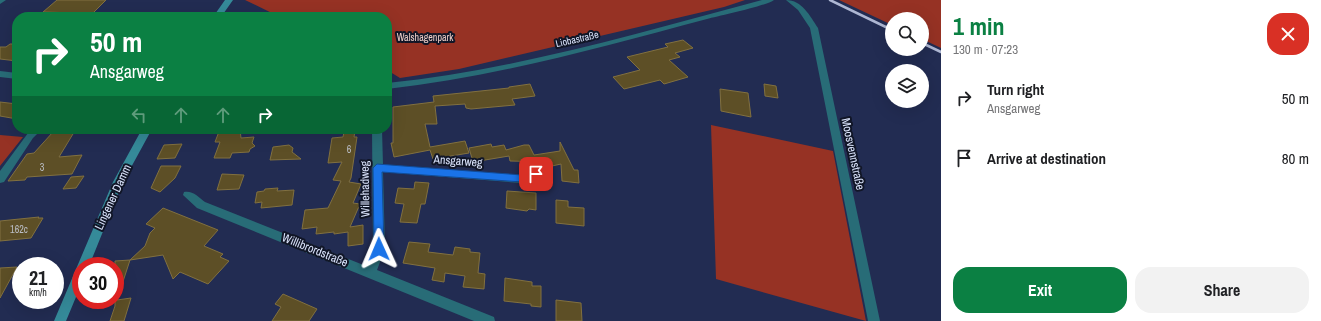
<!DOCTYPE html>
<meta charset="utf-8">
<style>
:root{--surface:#fff;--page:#f2f2f2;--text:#202124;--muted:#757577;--accent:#0b8043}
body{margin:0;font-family:"Archivo Narrow",sans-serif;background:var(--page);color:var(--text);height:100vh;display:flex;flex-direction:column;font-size:15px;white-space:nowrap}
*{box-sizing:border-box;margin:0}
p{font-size:13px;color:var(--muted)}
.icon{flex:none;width:22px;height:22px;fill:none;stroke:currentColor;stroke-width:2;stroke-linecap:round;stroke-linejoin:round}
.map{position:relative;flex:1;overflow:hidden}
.drawer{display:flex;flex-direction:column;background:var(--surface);width:380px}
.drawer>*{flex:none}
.guide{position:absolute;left:12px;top:12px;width:380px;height:122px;border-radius:16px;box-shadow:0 4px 16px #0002;background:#0b8043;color:#fff;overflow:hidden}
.controls{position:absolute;left:885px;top:12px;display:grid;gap:8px}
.controls a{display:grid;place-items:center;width:44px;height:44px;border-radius:50%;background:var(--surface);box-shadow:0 4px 16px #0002;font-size:20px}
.speed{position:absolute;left:12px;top:257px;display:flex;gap:8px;font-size:20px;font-weight:700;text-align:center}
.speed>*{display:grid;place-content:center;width:52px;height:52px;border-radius:50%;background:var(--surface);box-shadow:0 4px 16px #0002;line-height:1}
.speed small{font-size:10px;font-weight:400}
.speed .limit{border:6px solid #d22;background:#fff;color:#111}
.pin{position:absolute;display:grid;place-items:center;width:34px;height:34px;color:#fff;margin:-17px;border-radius:8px;box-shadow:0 2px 6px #0006}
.me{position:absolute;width:44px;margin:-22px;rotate:359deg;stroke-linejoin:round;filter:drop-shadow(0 0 3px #0008)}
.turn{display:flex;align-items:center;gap:14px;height:84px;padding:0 12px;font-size:18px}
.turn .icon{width:52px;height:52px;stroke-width:2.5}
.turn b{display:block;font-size:28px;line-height:34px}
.lanes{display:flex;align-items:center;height:38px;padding:0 12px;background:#0003;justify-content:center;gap:20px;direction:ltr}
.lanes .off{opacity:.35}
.round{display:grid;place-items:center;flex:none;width:42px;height:42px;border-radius:16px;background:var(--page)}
.summary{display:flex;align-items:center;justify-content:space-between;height:68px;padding:0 12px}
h1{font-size:24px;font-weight:700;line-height:30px;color:var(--accent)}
.action{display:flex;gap:8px;margin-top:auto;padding:8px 12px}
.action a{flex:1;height:46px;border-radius:16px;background:var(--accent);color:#fff;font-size:16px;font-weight:700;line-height:46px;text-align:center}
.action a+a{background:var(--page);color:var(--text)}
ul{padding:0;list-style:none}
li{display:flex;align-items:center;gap:12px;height:60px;padding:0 12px}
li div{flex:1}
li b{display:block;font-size:15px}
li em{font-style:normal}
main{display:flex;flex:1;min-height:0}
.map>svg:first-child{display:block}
.green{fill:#963224}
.building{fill:#5d4f26;stroke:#817040}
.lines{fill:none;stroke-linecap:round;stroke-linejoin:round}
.street{fill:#286c77;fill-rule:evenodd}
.secondary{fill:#358a99;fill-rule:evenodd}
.rail{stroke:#aeb7d3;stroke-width:2.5}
.route{fill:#1a73e8;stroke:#114b97}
.labels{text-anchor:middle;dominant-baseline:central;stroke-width:4;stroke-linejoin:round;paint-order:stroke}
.far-park-label{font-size:10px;fill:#f0d0ca;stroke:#111627}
.far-street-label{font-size:10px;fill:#dae3fb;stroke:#111627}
.number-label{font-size:10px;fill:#bbbec6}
.street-label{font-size:12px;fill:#dae3fb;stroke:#111627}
</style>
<main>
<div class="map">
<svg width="941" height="321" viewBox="0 0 941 321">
<rect width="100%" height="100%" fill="#222c52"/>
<path class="green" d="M245,0H745L724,7L459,69L400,78L387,70V17H280Z
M839,0H941V48L922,39V19H892V25Z
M711,125L833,151L866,321L716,279Z
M0,135L23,137L0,166Z"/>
<path class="building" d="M57,0H106L89,17H73L78,13L43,12Z
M683,40L693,48L675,53L680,57L669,60L688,77L664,84L660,80L624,89L613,77L640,70L627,57L668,47L665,44Z
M10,44H17V61L0,59V47H6Z
M530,84L535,96L512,99L515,105L471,109L466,108L465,104L435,106L437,124H425L430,147L465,141L469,153L433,159L430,150L394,157L391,143H393V107L434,102L433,96L509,88V87Z
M764,84L776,86L778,98L765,96Z
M720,89L748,93L751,117L721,111Z
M0,102L17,104V119L0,116Z
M58,129H76L59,157L82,155L72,174L27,177L25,180L8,181L27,154L34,153L53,132L56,131Z
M220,129H240L241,138L254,137L252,143L255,146L250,149L249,152L232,153L230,158H214L220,142H215Z
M355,131L354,137H357L351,178L349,182L361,184L353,203L360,204L350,227L363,225V244L348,246V232L334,234V232L316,234L317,227L302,229L305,210L328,208L341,181L333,180L342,162L328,163L332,138L343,137L344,132Z
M560,142L574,170H578L579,183L562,181L561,164L552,166L551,162L510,161L509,156L473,162L469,148L491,144L492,147L504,145L506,150L524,145H529L534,155L560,151Z
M182,144L175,158L157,159L164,145Z
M289,145L293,148L292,152L301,159L270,160L273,147Z
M161,166H181L175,178L160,192L151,188Z
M222,174L244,175L239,189L217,190Z
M84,176L76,188L63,189L71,177Z
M415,182L429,183L425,204H421L417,223L400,222L404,204L395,203L398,188L414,189Z
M278,188L277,191L294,190L292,205L261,208L262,202L255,203L257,192L264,191L265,189Z
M507,191L536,193V210L529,209L527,211L506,208Z
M556,200L568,201V207L584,208V226L556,223Z
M163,208L218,230L204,246L223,254L220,257L229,261L208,284L180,272L173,279L163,255L130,260L117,300L131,298L124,321H110L115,306V261L130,260L145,246L150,233L155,228L146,224Z
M39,217L38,218H43L31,238L0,241V221Z
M409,242L430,244L428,252L453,255L455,247L470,249V252L480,253L478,273L485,274L484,289L463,287L465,276L445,273L444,282L432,280L435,268L403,263Z
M17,267L0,298V268Z
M505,278L532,282V286H541V307L531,306V304L504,301Z
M283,294L317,309L309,321H272L281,307L275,304Z
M556,300L581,303L582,321H556Z"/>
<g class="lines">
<path class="street" d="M0,0H6L0,4Z
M762,0H774C766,6 719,16 707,19C602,47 495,77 387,89V83C514,70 639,33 762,0Z
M786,0C802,0 810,16 818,28L880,321H868L810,28L798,10Z
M0,71L17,73V79L0,77Z
M31,129H42L33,138L4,182L0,183V171Z
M372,129H382L383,165L521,175L536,170L540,171L541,174L540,177L521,183L383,172L385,249L377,270L494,317L495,321H474L197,208L183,195L184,192C192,190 199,197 205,202L366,266L373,249Z"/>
<path class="secondary" d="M225,0H233L221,17H213Z
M142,129H152L123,182L89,266H81V285L66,321H54L113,182Z"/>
<path class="rail" d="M830,0L892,30
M922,43L941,52"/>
</g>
<path class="route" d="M377,164L522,175L536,171L540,174L539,177L522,182L382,172L384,249L383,252L379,253L375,252L374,249L373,168Z"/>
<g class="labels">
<g class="far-park-label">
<text x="425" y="37">Walshagenpark</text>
</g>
<g class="far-street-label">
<text transform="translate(577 39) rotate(-13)">Liobastraße</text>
</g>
<g class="number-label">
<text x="349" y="149">6</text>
<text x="42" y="167">3</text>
<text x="19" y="229">162c</text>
</g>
<g class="street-label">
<text transform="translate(853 154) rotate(78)">Moosvennstraße</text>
<text transform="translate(458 161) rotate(4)">Ansgarweg</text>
<text transform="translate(365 189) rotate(-91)">Willehadweg</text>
<text transform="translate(113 197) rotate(-65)">Lingener Damm</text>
<text transform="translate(315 250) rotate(22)">Willibrordstraße</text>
</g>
</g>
</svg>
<div class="controls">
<a><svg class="icon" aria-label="search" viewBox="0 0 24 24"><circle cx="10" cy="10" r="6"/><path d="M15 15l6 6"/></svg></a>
<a><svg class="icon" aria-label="layers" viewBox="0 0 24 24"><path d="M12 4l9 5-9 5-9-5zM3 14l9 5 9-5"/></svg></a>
</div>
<div class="speed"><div>21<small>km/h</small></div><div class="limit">30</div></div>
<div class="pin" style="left:536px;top:174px;background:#d93025"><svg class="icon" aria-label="arrive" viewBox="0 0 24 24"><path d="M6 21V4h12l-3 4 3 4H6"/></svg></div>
<svg class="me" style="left:379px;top:249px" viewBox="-20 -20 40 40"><path d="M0-17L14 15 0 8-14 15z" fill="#1a73e8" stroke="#fff" stroke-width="4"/></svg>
<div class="guide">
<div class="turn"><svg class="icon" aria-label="right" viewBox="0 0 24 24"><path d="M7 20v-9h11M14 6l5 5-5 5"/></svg><div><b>50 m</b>Ansgarweg</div></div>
<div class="lanes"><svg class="icon off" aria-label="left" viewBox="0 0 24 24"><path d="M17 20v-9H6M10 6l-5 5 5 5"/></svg><svg class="icon off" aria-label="ahead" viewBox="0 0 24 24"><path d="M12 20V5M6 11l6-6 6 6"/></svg><svg class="icon off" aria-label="ahead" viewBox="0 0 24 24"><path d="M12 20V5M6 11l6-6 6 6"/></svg><svg class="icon" aria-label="right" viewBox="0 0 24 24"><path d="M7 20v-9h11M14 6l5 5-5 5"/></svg></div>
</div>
</div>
<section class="drawer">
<div class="summary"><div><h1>1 min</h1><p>130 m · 07:23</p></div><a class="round" style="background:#d93025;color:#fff"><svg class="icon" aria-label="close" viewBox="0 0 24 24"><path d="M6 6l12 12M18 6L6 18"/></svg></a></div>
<ul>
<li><svg class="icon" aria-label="right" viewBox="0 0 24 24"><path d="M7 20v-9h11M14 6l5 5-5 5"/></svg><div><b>Turn right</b><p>Ansgarweg</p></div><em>50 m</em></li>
<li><svg class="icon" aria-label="arrive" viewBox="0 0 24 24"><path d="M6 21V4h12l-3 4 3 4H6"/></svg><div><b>Arrive at destination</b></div><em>80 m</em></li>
</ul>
<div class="action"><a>Exit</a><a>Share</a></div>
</section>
</main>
